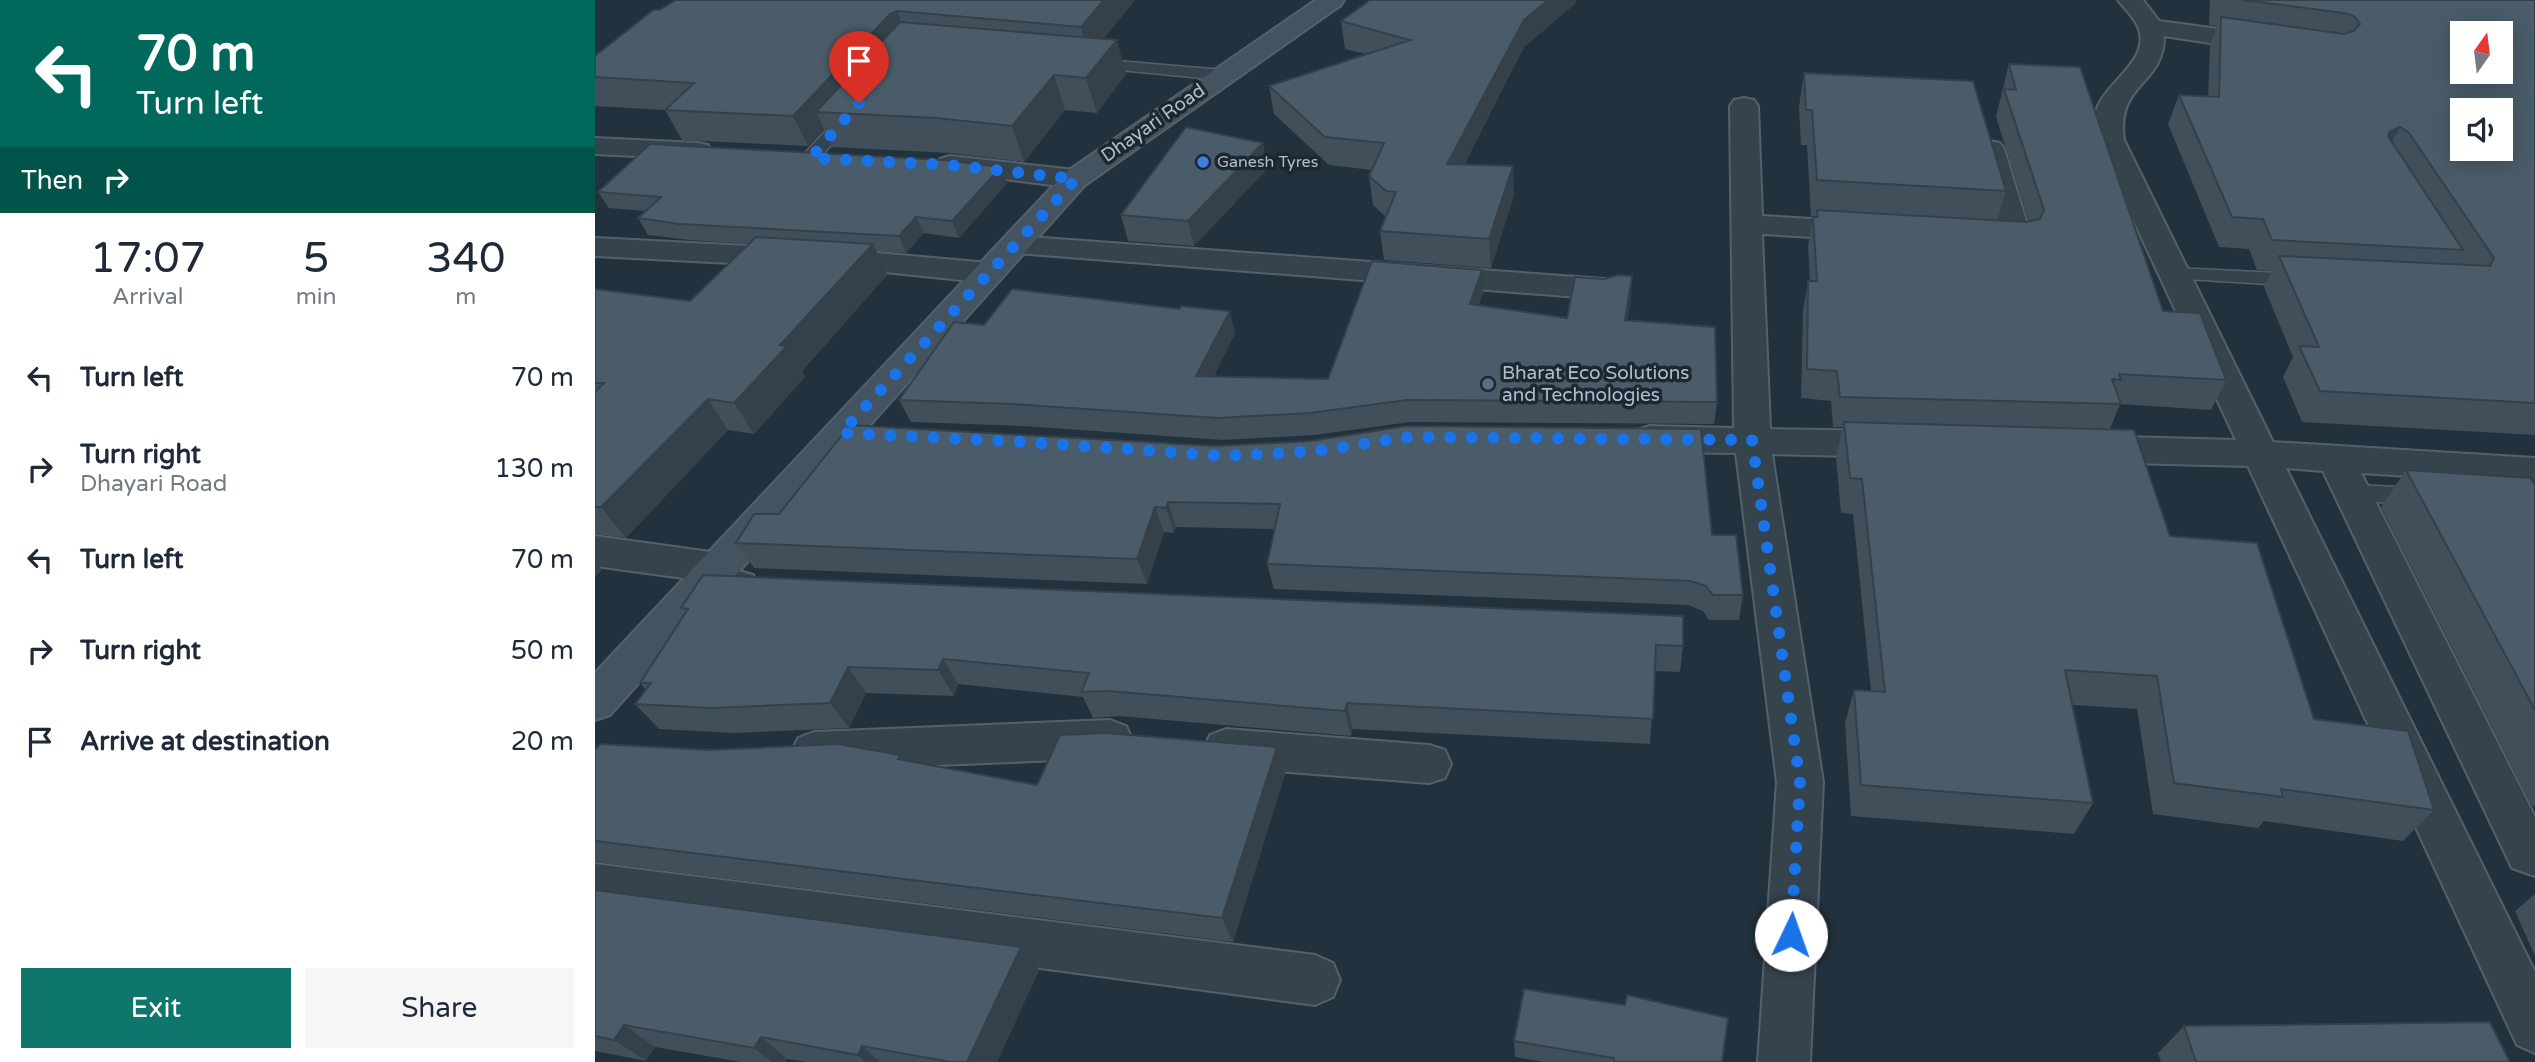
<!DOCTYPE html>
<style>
:root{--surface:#fff;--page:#f6f6f7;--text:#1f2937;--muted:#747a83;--accent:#0f766e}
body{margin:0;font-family:"Varela Round",sans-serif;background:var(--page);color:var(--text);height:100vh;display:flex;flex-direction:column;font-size:26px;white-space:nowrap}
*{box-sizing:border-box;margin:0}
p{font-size:23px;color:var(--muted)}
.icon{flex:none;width:38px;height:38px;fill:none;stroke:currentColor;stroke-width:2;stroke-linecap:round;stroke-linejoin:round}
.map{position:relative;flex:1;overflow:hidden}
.side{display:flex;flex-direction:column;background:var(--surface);width:595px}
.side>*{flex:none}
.top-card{background:#00695c;color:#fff;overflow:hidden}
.needle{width:46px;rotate:14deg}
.controls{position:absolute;left:1855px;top:21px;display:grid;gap:14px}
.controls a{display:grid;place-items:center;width:63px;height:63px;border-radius:0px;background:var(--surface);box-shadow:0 4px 18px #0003;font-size:35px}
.pin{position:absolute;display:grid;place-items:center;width:60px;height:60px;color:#fff;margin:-72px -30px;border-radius:50% 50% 50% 0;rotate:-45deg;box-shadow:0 0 7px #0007}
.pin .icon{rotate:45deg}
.me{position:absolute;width:77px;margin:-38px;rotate:3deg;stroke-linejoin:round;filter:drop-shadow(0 0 5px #0008)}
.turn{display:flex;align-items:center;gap:24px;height:147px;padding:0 21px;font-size:32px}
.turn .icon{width:91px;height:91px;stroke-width:2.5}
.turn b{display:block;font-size:49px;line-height:60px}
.then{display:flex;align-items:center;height:66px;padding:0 21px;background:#0003;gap:14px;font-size:26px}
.eta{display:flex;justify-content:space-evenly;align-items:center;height:119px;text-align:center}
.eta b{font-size:42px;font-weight:600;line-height:49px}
.cta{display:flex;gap:14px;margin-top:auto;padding:14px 21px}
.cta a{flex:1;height:80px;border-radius:0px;background:var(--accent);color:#fff;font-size:28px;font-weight:600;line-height:80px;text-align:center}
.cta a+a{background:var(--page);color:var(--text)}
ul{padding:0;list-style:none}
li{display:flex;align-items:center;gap:21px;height:91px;padding:0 21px}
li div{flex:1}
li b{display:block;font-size:26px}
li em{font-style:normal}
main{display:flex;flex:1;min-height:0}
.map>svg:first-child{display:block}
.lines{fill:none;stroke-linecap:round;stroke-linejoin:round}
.service-casing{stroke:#54616b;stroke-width:3}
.minor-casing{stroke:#54616b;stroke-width:4}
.secondary-casing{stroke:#54616b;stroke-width:4}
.service{fill:#35434d;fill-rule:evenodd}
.minor{fill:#35434d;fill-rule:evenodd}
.secondary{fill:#435360;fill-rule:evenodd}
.wall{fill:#404f5a}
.shaded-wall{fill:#34404a}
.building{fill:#4a5c69;stroke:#34404a;stroke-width:2;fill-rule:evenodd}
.route{stroke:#1a73e8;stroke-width:12;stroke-dasharray:0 21.6}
.shop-dot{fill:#3f7fe0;stroke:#1b2832;stroke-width:2.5}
.service-dot{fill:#5c6f8a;stroke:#1b2832;stroke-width:2.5}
.labels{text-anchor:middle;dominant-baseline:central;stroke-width:7;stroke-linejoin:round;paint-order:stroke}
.far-poi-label{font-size:16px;fill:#b1bec9;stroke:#1b2832;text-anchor:start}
.street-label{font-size:19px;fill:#b1bec9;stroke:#1b2832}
.poi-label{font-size:19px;fill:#b1bec9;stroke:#1b2832;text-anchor:start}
</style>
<main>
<section class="side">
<div class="top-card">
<div class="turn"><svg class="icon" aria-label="left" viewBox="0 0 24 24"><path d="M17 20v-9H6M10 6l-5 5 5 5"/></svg><div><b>70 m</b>Turn left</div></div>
<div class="then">Then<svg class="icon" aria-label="right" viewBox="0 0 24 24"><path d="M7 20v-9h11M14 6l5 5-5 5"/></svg></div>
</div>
<div class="eta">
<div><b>17:07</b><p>Arrival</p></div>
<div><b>5</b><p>min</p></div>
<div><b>340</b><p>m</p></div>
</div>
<ul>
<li><svg class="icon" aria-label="left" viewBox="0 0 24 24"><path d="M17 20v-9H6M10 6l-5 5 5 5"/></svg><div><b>Turn left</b></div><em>70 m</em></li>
<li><svg class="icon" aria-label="right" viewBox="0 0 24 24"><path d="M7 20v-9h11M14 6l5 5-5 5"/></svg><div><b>Turn right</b><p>Dhayari Road</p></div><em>130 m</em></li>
<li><svg class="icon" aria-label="left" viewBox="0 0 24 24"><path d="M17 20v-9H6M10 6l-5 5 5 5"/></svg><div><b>Turn left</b></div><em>70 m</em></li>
<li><svg class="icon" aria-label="right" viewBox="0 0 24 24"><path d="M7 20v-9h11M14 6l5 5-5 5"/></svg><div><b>Turn right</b></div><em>50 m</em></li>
<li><svg class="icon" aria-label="arrive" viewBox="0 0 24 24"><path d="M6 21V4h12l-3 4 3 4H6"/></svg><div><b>Arrive at destination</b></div><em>20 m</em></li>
</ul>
<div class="cta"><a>Exit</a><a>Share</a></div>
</section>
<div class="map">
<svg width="1940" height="1062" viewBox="0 0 1940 1062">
<rect width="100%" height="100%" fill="#21313d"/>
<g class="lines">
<defs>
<path id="service" d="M498,59L628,70L636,75L628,80L493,67L490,64Z
M254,110L262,115L260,118L222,161H210L208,157L210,153L248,112Z
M1581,268L1704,274L1713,280L1704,286L1574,278L1572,274L1574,270Z
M1759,485L1826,488L1834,490L1837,496L1834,502L1826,504L1759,501L1751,499L1748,493L1751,487Z"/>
<path id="minor" d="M1523,0H1548L1564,21L1668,35L1677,38L1681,43L1677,48L1668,51L1569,36C1569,86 1521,82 1529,140L1678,442L1940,458V484L1766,473L1940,817V876L1917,868L1728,471L1691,468L1940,972V1053L1922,1045L1653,466L1492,462L1479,458L1474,449L1479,440L1492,436L1641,440L1501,140C1499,127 1498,114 1505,102C1517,79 1556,57 1543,27C1539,17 1529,8 1523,0Z
M1149,98L1159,100L1163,106L1167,216L1269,222L1280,225L1284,231L1280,237L1269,240L1167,234L1175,429L1296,431L1309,435L1314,444L1309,453L1296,457L1177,454L1228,782L1215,1062H1163L1182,782L1141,453L1055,452L1042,448L1037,439L1042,430L1055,426L1139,428L1135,106L1139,100Z
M0,138L103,143L113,145L117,151L113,157L103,159L0,154Z
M1395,141L1405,143L1409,149L1437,240L1433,247C1415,251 1396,249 1378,244L1374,238L1378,232L1404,230L1381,149L1385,143Z
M355,156L480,170L490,173L495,179L490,185L480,188L345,171L341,165L345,159Z
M420,236L1009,279L1020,282L1025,289L1020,296L1009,299L409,252L405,245L409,238Z
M0,238L271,252L394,263L405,266L410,273L405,280L394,283L271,270L0,256Z
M0,536L123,553L137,557L144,571L158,575L164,586L158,597C143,602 133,601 118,596L110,581L0,566Z
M515,720L531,726L537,739L531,752L515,758L219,770L203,764L197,751L203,738L219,732Z
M631,729L834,745L850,750L856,764L850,778L834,783L631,767L615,761L609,748L615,735Z
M0,864L720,955L738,963L745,980L738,997L720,1005L0,908Z"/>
<path id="secondary" d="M721,0H749L746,5L490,185L15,715L0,720V673L470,173Z"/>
</defs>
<use href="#service" class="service-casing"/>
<use href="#minor" class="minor-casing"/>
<use href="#secondary" class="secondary-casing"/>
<use href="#service" class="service"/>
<use href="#minor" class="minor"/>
<use href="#secondary" class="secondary"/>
</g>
<path class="wall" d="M81,0H540L508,39L531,74L502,113L470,110L429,162L355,153L237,147L229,129L213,146L87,140L70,110L0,106V56L64,10Z
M1615,0H1940V435L1707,422L1688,377L1698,357L1669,287L1677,271L1662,270L1654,249L1624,247L1573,124L1584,95L1613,97L1615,45L1622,26L1614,25Z
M981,3L929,47L869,165L918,166L919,195L896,268L789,260L785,231L791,217L778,205L774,176L777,170L734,165L679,114L674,86L771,54L750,49L746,21Z
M1414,64L1568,311L1631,380L1616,410L1525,404L1515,429L1575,536L1719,719L1839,810L1808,841L1669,821L1663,828L1558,814L1542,709L1478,705L1498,803L1479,834L1256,816L1250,723L1259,690L1276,691L1258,514L1246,513L1241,457L1248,427H1238L1236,401L1206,398L1208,310L1213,281H1215L1213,246L1218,217H1221L1216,216L1212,145H1206L1204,107L1209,73L1411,191L1402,221L1431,222H1434L1401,117Z
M406,167L412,183L364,238L329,233L311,253L281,251L292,275L207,371L210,377L159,434L133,430L31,538L0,534V289L95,301L154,244L95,240L53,235L43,218L50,211L14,208L3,192Z
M673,168L599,246L533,241L526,215Z
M888,292L884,305L972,318L1036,298L1032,320L1122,402L1119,424L815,422L720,435L628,440L428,426L316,422L304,400L389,325L640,333L619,376L733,379Z
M255,425L1117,535L1148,595L1144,620H1114L1108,611L1093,605L679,589L672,564L680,529L581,527L579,533L569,532L552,584L159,568L141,543L184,514Z
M1811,470L1940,485V806H1937L1786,507Z
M86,608L1088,646L1085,672L1060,671L1055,744L757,729L756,736L524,716L498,718L488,697L363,684L359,696L271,693L254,728L138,733L64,729L40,704L51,690L45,683L90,614Z
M682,747L690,774L638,942L0,862V750H114L308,760L442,785Z
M0,890L444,970L402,1062H211L192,1059L190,1062H146L60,1047L51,1061L0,1051Z
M1940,894V956L1920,911Z
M1589,1026L1915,1062H1566L1563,1053Z
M919,1041L1127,1062H949L920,1057Z"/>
<path class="shaded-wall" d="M509,0H540L495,56L486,27Z
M953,0H981V3L929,47L854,193L852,164L929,20Z
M302,11L313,40L221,112L229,129L213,146L198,116L295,14Z
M522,40L531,74L502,113L491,78Z
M459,75L470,110L429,162L417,126Z
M1805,127L1789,157L1794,132Z
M668,143L673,168L599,246L593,221Z
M918,166L919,195L896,268L894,239Z
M406,167L412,183L364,238L357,221Z
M321,217L329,233L311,253L304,236Z
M278,244L292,275L207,371L210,377L159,434L139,403L185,345Z
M887,270L888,292L877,326L875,304Z
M1037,276L1036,298L1029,342L1030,320Z
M635,311L640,333L607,398L601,376Z
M113,399L133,430L31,538L6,507Z
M573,502L581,527L579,533L571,508Z
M560,507L569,532L552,584L542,559Z
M0,561L7,570L0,577Z
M348,659L363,684L359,696L343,670Z
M253,667L271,693L254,728L235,703Z
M752,703L757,729L756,736L750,711Z
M682,747L690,774L638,942L627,918Z
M426,947L444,970L402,1062H372Z
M29,1025L60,1047L51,1061L19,1040Z
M166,1037L192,1059L190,1062H177L159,1048Z
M267,1046L285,1062H270L263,1055Z"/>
<path class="building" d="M81,0H509L486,27L302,11L295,14L198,116L70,110L99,83L0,77V56L58,10H64Z
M775,0H953L929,20L852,164L918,166L894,239L785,231L801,192L791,191L774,176L789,143L730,137L674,86L815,40L746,21Z
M1647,0H1940V403L1725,391L1704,346L1724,347L1684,256L1895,266L1899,258L1814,133L1805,127L1794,132L1793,136L1868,250L1677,240L1668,219L1637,217L1584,95L1624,97L1626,17L1749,34L1759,31L1765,24L1759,16L1749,13ZM1867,33H1906V72H1867ZM1867,110H1906V149H1867Z
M305,22L522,40L491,78L459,75L417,126L341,118L221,112Z
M1414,64L1485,67L1568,311L1605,313L1631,380L1524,374L1526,380L1517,379L1526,404L1245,397L1242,371L1212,369L1213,281H1222L1218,217H1223L1222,210L1431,222L1445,219L1449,210L1409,89L1421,90Z
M1209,73L1378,81L1411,191L1222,180L1217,110H1211Z
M591,127L668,143L593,221L526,215Z
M55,144L348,160L406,167L357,221L321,217L304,236L85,224L43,218L66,197L3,192Z
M161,237L278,244L185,345L192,346L139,403L113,399L6,507H0V392L9,383H0V289L95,301Z
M777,261L887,270L875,304L972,318L980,277L1009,279L1023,275L1037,276L1030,320L1120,327L1122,402L812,400L715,413L622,418L418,404L304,400L359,322L389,325L417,289L585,309L586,306L635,311L601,376L733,379Z
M1249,422L1539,430L1575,536L1662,543L1719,719L1813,731L1839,810L1686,789L1688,797L1579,783L1562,676L1470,670L1498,803L1266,785L1259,690L1290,692L1267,479L1255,478Z
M255,425L621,446L715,441L812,426L1106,429L1117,535H1141L1148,595H1118L1111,586L1096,581L672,564L685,504L573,502L571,508L560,507L542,559L141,543L159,514H184Z
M1811,470L1935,478L1940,485V710Z
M108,575L1088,616V646L1061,645L1058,719L752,703L750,711L513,691L486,692L494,673L348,659L343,670L253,667L235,703L116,708L40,704L56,683H45L93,609L86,608Z
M511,733L682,747L627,918L0,841V750L5,744L114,750L243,744L305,755L303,759L442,785L465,735Z
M0,890L426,947L372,1062H356L267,1046L263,1055L166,1037L159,1048L29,1025L19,1040L0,1036Z
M929,989L1030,1005L1032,995L1133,1018L1127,1062H1019V1058L919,1041Z
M1895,1022L1915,1062H1601L1589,1026Z"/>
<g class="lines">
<path class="route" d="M264,103L216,158L355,165L481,179L246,433L428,442L628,456L720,451L815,437L1157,440L1205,782L1196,935"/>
</g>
<circle class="shop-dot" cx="608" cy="162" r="7"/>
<circle class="service-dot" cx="893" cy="384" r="7"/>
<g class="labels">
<g class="far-poi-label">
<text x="622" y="162">Ganesh Tyres</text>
</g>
<g class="street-label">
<text transform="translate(558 123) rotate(-35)">Dhayari Road</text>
</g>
<g class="poi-label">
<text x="907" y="373">Bharat Eco Solutions<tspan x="907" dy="22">and Technologies</tspan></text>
</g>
</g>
</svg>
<div class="controls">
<a><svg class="needle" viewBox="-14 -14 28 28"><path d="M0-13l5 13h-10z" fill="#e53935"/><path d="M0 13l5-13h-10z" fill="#747a83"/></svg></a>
<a><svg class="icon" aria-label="sound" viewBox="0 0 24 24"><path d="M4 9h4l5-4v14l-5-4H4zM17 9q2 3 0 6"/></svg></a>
</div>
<div class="pin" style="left:264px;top:103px;background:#d93025"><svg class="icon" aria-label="arrive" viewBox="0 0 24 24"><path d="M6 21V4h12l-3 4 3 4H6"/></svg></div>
<svg class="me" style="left:1196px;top:935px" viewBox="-20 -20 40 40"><circle r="19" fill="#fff"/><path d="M0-13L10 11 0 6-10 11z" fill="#1a73e8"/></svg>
</div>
</main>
